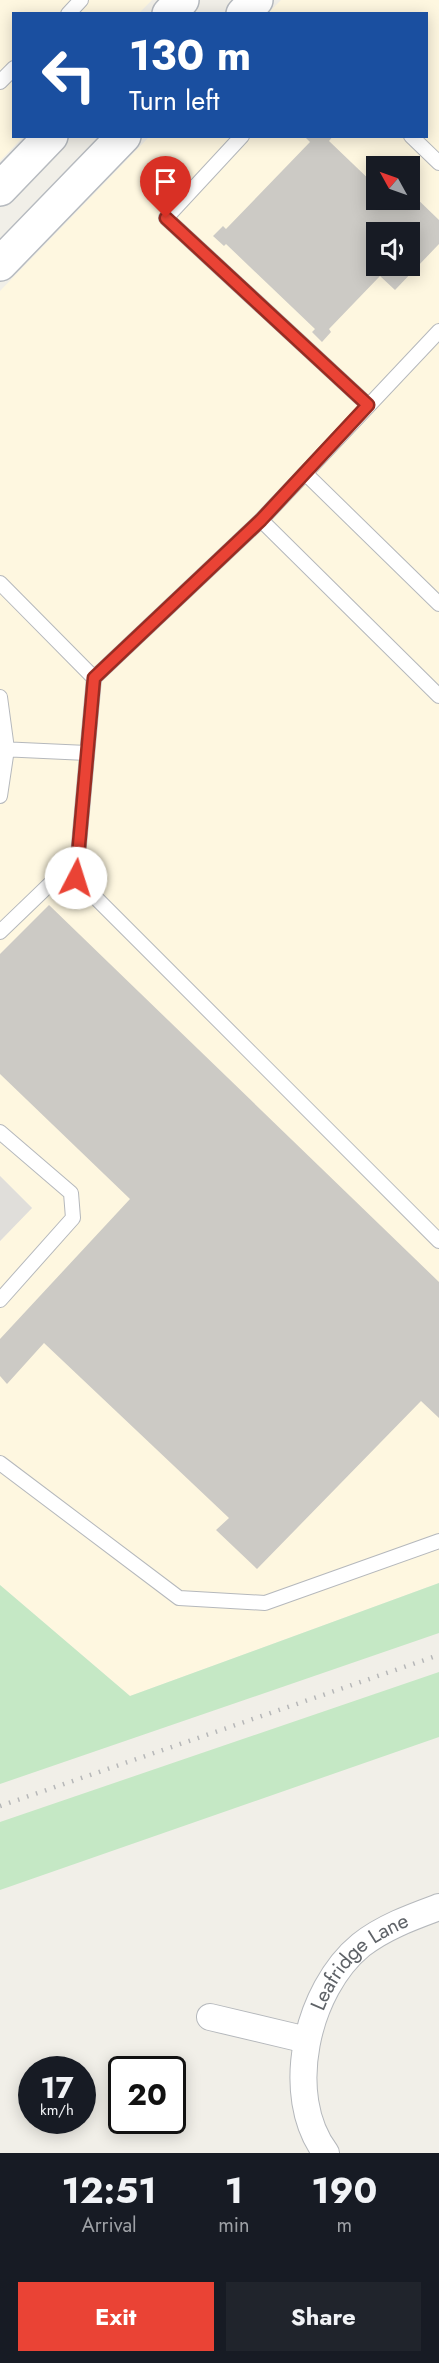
<!DOCTYPE html>
<style>
:root{--surface:#171b24;--page:#20242c;--text:#f1f3f6;--muted:#9ea1a6;--accent:#ea4335}
body{margin:0;font-family:Jost,sans-serif;background:var(--page);color:var(--text);height:100vh;display:flex;flex-direction:column;font-size:22px;white-space:nowrap}
*{box-sizing:border-box;margin:0}
p{font-size:20px;color:var(--muted)}
.icon{flex:none;width:33px;height:33px;fill:none;stroke:currentColor;stroke-width:2;stroke-linecap:round;stroke-linejoin:round}
.map{position:relative;height:2153px;overflow:hidden}
.panel{display:flex;flex-direction:column;background:var(--surface);flex:1}
.panel>*{flex:none}
.hud{position:absolute;left:12px;top:12px;width:416px;height:126px;border-radius:0px;box-shadow:0 3px 15px #0003;background:#1a4fa0;color:#fff;overflow:hidden}
.needle{width:39px;rotate:310deg}
.fabs{position:absolute;left:366px;top:156px;display:grid;gap:12px}
.fabs a{display:grid;place-items:center;width:54px;height:54px;border-radius:0px;background:var(--surface);box-shadow:0 3px 15px #0003;font-size:30px}
.speed{position:absolute;left:18px;top:2056px;display:flex;gap:12px;font-size:30px;font-weight:700;text-align:center}
.speed>*{display:grid;place-content:center;width:78px;height:78px;border-radius:50%;background:var(--surface);box-shadow:0 3px 15px #0003;line-height:1}
.speed small{font-size:15px;font-weight:400}
.speed .limit{border:3px solid #111;border-radius:9px;background:#fff;color:#111}
.pin{position:absolute;display:grid;place-items:center;width:51px;height:51px;color:#fff;margin:-62px -26px;border-radius:50% 50% 50% 0;rotate:-45deg;box-shadow:0 0 6px #0007}
.pin .icon{rotate:45deg}
.me{position:absolute;width:66px;margin:-33px;rotate:5deg;stroke-linejoin:round;filter:drop-shadow(0 0 4px #0008)}
.turn{display:flex;align-items:center;gap:21px;height:126px;padding:0 18px;font-size:27px}
.turn .icon{width:78px;height:78px;stroke-width:2.5}
.turn b{display:block;font-size:42px;line-height:51px}
.eta{display:flex;justify-content:space-evenly;align-items:center;height:102px;text-align:center}
.eta b{font-size:36px;font-weight:700;line-height:42px}
.primary-button{display:flex;gap:12px;margin-top:auto;padding:12px 18px}
.primary-button a{flex:1;height:69px;border-radius:0px;background:var(--accent);color:#fff;font-size:24px;font-weight:700;line-height:69px;text-align:center}
.primary-button a+a{background:var(--page);color:var(--text)}
.map>svg:first-child{display:block}
.commercial{fill:#fef7e0;fill-rule:evenodd}
.industrial{fill:#e0deda}
.green{fill:#c5e8c5}
.building{fill:#cccac5;fill-rule:evenodd}
.lines{fill:none;stroke-linecap:round;stroke-linejoin:round}
.lane-casing{stroke:#b5b8bc;stroke-width:16}
.street-casing{stroke:#b5b8bc;stroke-width:28}
.secondary-casing{stroke:#b6babf;stroke-width:36}
.lane{stroke:#fff;stroke-width:14}
.street{stroke:#fff;stroke-width:26}
.secondary{stroke:#fff;stroke-width:33}
.rail{stroke:#b6b7b8;stroke-width:4.5;stroke-dasharray:1.5 8;stroke-linecap:butt}
.route-casing{stroke:#982c22;stroke-width:15}
.route{stroke:#ea4335;stroke-width:10}
.labels{text-anchor:middle;dominant-baseline:central;stroke-width:4.5;stroke-linejoin:round;paint-order:stroke}
.street-label{font-size:21px;fill:#5f6368;stroke:#fff}
</style>
<div class="map">
<svg width="439" height="2153" viewBox="0 0 439 2153">
<rect width="100%" height="100%" fill="#f1efe8"/>
<path class="commercial" d="M0,0H152L139,13L14,14V136L23,137L0,161Z
M281,0H439V1583L130,1696L0,1585V1241L32,1208L0,1176V291L149,137L426,136V14L268,13ZM376,166H410V200H376ZM376,232H410V266H376Z"/>
<path class="industrial" d="M0,1176L32,1208L0,1241Z"/>
<path class="green" d="M439,1583V1633L0,1784V1585L130,1696Z
M439,1672V1737L0,1890V1822Z"/>
<path class="building" d="M308,136H333L329,141L376,186V200H410V192L439,220V244L395,290L380,276L329,329L331,332L322,342L312,332L315,329L226,244L224,246L213,236L223,226L226,229L310,142L306,138ZM376,232H410V266H376Z
M49,905L439,1282V1418L421,1401L257,1569L216,1530L229,1518L44,1343L7,1384L0,1376V1339L130,1199L0,1074V954Z"/>
<g class="lines">
<defs>
<path id="lane" d="M68,14L81,0
M0,82L14,68
M242,136L166,218L368,405
M411,136L439,163
M305,473L439,604
M261,520L439,696
M0,583L94,678L261,520L439,331
M94,678L76,878L439,1241
M0,697L7,749L0,796
M0,749L87,753
M0,932L78,857
M0,1132L71,1193L73,1218L0,1300
M0,1463L179,1598L265,1603L439,1541"/>
<g id="street">
<path d="M210,2017L307,2040"/>
<path id="s1" d="M326,2153C282,2095 307,1989 361,1945C384,1927 412,1917 439,1907"/>
</g>
<path id="secondary" d="M169,14L182,0
M243,14L256,0
M0,189L51,136
M0,264L124,136"/>
</defs>
<use href="#lane" class="lane-casing"/>
<use href="#street" class="street-casing"/>
<use href="#secondary" class="secondary-casing"/>
<use href="#lane" class="lane"/>
<use href="#street" class="street"/>
<use href="#secondary" class="secondary"/>
<path class="rail" d="M0,1806L439,1655"/>
</g>
<g class="lines">
<defs>
<path id="route" d="M76,878L94,678L261,520L368,405L166,218"/>
</defs>
<use href="#route" class="route-casing"/>
<use href="#route" class="route"/>
</g>
<g class="labels">
<g class="street-label">
<text stroke="none"><textPath href="#s1" startOffset="216">Leafridge Lane</textPath></text>
</g>
</g>
</svg>
<div class="fabs">
<a><svg class="needle" viewBox="-14 -14 28 28"><path d="M0-13l5 13h-10z" fill="#e53935"/><path d="M0 13l5-13h-10z" fill="#9ea1a6"/></svg></a>
<a><svg class="icon" aria-label="sound" viewBox="0 0 24 24"><path d="M4 9h4l5-4v14l-5-4H4zM17 9q2 3 0 6"/></svg></a>
</div>
<div class="speed"><div>17<small>km/h</small></div><div class="limit">20</div></div>
<div class="pin" style="left:166px;top:218px;background:#d93025"><svg class="icon" aria-label="arrive" viewBox="0 0 24 24"><path d="M6 21V4h12l-3 4 3 4H6"/></svg></div>
<svg class="me" style="left:76px;top:878px" viewBox="-20 -20 40 40"><circle r="19" fill="#fff"/><path d="M0-13L10 11 0 6-10 11z" fill="#ea4335"/></svg>
<div class="hud">
<div class="turn"><svg class="icon" aria-label="left" viewBox="0 0 24 24"><path d="M17 20v-9H6M10 6l-5 5 5 5"/></svg><div><b>130 m</b>Turn left</div></div>
</div>
</div>
<section class="panel">
<div class="eta">
<div><b>12:51</b><p>Arrival</p></div>
<div><b>1</b><p>min</p></div>
<div><b>190</b><p>m</p></div>
</div>
<div class="primary-button"><a>Exit</a><a>Share</a></div>
</section>
